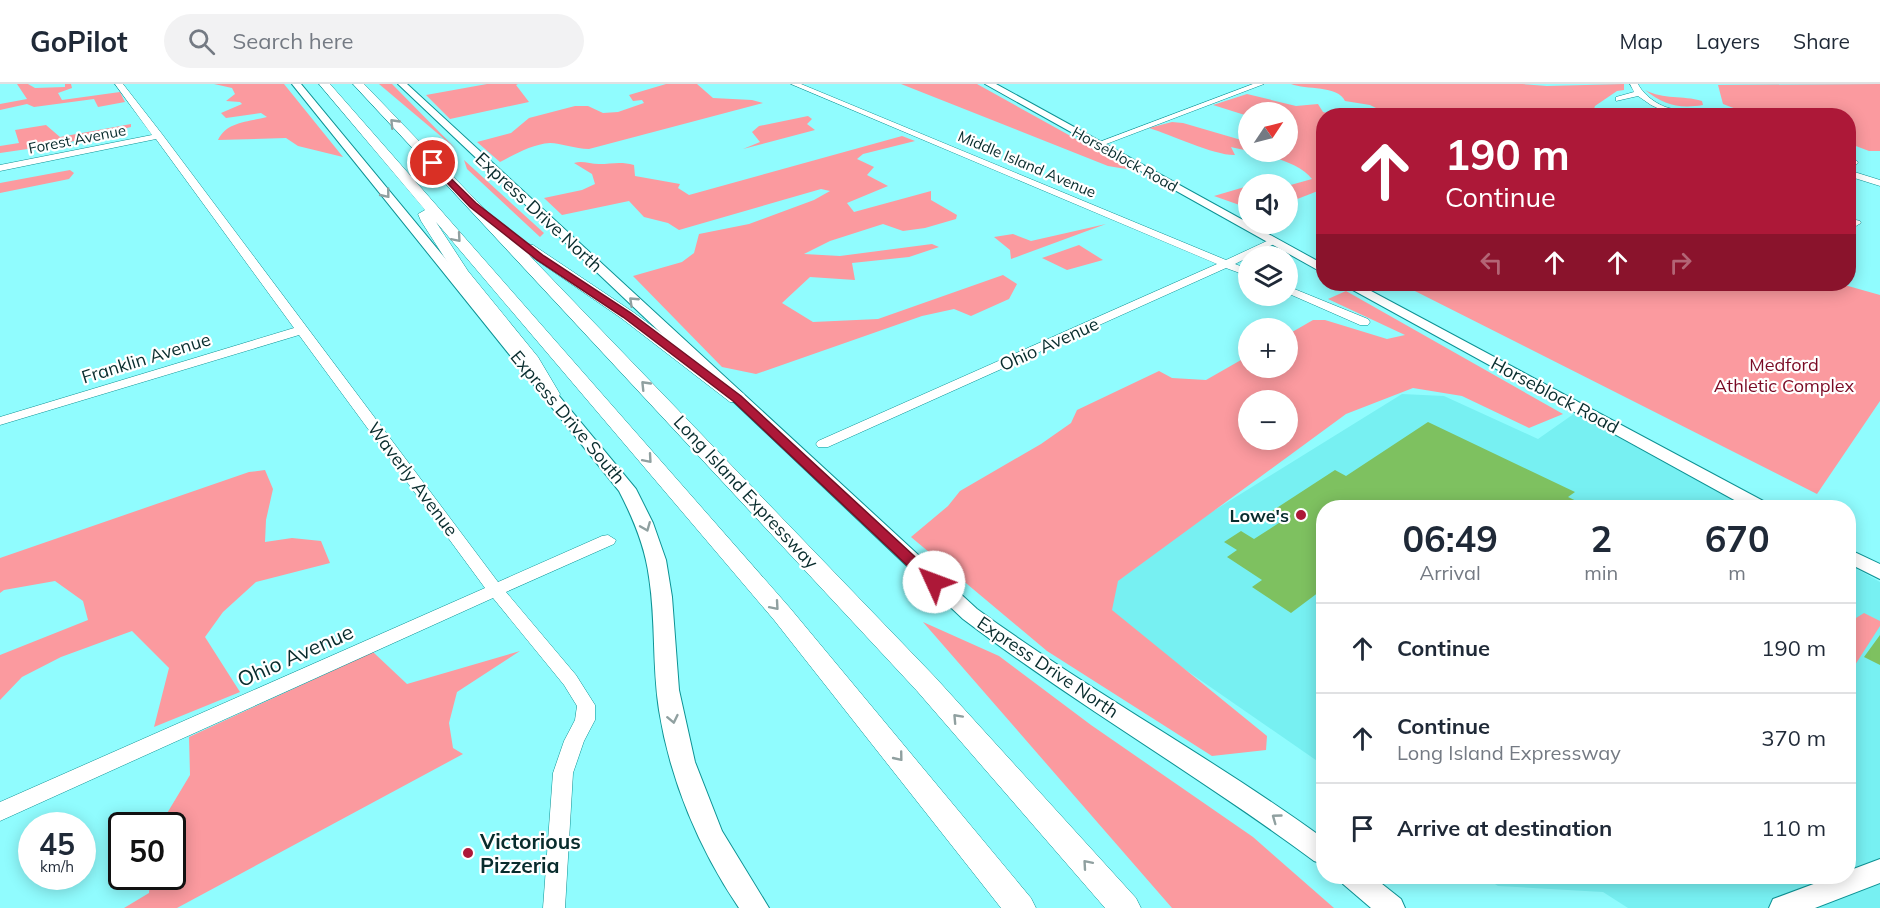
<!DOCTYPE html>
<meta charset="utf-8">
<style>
:root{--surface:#fff;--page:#f2f2f3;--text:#1f2937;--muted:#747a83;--line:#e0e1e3}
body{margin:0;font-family:Mulish,sans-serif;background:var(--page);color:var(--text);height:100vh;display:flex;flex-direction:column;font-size:22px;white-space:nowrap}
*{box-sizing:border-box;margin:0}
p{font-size:20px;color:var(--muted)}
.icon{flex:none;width:33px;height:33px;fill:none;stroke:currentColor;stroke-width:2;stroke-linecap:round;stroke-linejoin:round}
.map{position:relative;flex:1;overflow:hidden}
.panel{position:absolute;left:1316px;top:416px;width:540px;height:384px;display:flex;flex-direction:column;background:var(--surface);border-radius:24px;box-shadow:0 3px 15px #0003}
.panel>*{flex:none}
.guide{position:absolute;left:1316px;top:24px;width:540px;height:183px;border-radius:24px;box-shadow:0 3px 15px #0003;background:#ad1838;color:#fff;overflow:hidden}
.needle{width:39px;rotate:55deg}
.buttons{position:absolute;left:1238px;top:18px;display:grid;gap:12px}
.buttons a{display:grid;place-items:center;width:60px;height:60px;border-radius:50%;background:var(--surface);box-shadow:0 3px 15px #0003;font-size:30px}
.speed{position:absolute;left:18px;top:728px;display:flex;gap:12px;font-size:30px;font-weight:700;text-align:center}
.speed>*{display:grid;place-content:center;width:78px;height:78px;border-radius:50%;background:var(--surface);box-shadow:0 3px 15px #0003;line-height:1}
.speed small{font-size:15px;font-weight:400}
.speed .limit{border:3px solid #111;border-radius:9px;background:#fff;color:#111}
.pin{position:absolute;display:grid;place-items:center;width:51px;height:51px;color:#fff;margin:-26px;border:3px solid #fff;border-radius:50%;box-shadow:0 2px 6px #0007}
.me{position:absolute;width:66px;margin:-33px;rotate:313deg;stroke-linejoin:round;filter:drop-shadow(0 0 4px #0008)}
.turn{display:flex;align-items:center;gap:21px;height:126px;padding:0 30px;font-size:27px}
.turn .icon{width:78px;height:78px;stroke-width:2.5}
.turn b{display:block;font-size:42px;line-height:51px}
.lanes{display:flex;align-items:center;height:57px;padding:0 30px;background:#0003;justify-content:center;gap:30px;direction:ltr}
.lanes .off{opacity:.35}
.eta{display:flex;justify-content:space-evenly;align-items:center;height:102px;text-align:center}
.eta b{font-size:36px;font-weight:700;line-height:42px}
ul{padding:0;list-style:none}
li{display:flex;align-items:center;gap:18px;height:90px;padding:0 30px;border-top:2px solid var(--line)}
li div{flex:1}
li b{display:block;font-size:22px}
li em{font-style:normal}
header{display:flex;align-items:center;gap:36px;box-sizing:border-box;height:84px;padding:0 30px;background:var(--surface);border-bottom:2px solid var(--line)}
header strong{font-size:28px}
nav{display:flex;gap:33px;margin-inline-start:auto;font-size:21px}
.search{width:420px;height:54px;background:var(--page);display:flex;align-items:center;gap:15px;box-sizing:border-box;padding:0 21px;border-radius:33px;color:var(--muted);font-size:22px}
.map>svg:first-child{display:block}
.built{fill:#77f0f2}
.green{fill:#fb9a9f;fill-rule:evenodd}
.building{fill:#7ec160}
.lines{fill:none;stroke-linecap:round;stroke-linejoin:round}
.minor-casing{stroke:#0d9294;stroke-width:1}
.major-casing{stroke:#0d9294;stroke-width:2}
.highway-casing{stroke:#0d9294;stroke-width:1}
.minor{fill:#fff;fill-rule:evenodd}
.major{fill:#fff;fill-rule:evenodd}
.highway{fill:#fff;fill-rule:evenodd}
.oneway{stroke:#90a0a0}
.route{fill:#ad1838;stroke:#701024;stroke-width:1.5}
.poi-dot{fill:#ad1838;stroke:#fff;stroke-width:2}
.labels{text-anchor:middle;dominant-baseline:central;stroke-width:4.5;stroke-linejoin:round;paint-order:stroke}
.far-street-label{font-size:15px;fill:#082c2d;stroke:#fff}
.street-label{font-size:18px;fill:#082c2d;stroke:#fff}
.park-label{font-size:18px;fill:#7a0a24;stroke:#fff}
.poi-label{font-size:18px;font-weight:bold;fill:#082c2d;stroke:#fff;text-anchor:end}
.near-street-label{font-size:21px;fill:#082c2d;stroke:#fff}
.near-poi-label{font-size:21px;font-weight:bold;fill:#082c2d;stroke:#fff;text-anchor:start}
</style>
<header>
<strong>GoPilot</strong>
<div class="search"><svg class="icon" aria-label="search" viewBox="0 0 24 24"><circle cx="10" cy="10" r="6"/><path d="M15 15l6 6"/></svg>Search here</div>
<nav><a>Map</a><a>Layers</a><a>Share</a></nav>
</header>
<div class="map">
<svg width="1880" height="824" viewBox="0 0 1880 824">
<rect width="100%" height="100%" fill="#90fcfe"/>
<path class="built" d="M1402,310L1444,312L1538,355L1575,329L1745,423H1323V681L1105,530L1110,491Z
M1848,480L1880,498V824H1628L1603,808L1498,802L1483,792H1848Z"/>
<path class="green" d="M17,0H28L35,4L65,3V0H71L72,4L58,9L62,16L120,8L125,18L98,23L94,15L34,23L27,20L0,26V20L27,15Z
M214,0H284L343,73L298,62L286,54L218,56C227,37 249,38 267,33L261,29L226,34L221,29L242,20L240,18L226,17L235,10L232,4Z
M379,0H392L456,65Z
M487,0H518L516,1L529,18L450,35L426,11Z
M666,0H697L713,14L752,16L763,19L589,65C575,65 561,59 550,59C533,60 515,70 500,78L477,58L511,49L529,34L575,22H588L603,29L618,28L644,19L642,16L633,17L629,11Z
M901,0H977L1132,86L1108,82Z
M1291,0H1522L1547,2L1624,0V6L1617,7L1595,22L1594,25L1601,28L1599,31L1374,32L1382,27L1370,21L1345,17C1338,1 1306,6 1291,0Z
M1880,0V67H1869L1848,59V32L1752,31L1723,20L1718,1Z
M1645,6C1664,16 1682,11 1702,17L1703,21C1679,25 1664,21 1645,6Z
M1247,10L1296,22L1318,20L1323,28L1336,31L1323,32V105L1287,119V102L1312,95C1298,76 1253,68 1231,63L1235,71C1216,72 1171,51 1149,44L1172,38L1183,39L1248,58V68H1287V49L1291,45L1287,43V28H1248V32L1213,21Z
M808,32L812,35L807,40L815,46L743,65L760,58L752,48L759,42Z
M131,40V43L62,60L0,69V62L19,59L15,46L46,41L60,53Z
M902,52L915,57L863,70L857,75L874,83L867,91L888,102L847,119L854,128L931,107V116L957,131L956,135L925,144L903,147L883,140L830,157L804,170L840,172L932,160L939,163L909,173L852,179L855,196L810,193L782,219L813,238L878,235L1003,191L1017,200L1009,215L971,232L954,225L922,232L756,290L722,283L633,192L682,178L694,169L699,150L749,140L814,116L830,107L821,105L679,146L668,139L644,133L629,117L562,131L544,114L582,106L595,100L592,90L574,79C582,76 590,80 599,80C612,80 620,77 634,81L635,92L680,100L678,104L689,111Z
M464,76L544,149L540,153L467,85Z
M70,86L74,89L69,95L0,109V99Z
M1248,102V124L1214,112Z
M1106,140L1011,175L1010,166L994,153L1013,150L1031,157Z
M1079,161L1103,176L1067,186L1042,174Z
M1401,200H1841L1880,211V317L1817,410Z
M1346,207L1563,330L1529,344L1462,312L1413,304L1346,330L1118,497L1112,526L1267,652L1266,666L1212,672L1047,567L911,453L948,422L960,407L1041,360L1071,339L1077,326L1159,287L1172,294L1206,296L1248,272V284H1287V251L1313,236H1325L1387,255L1405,251L1328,215ZM1248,316H1287V356H1248Z
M265,386L273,405L266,436L265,458L292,454L321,457L330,479L256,498L223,528L205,553L240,608L154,643L169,584L132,547L61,573L22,593L0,616V571L88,536L83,517L55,497L4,506L0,509V474L249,388Z
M1864,529L1880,537V542L1848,592V539Z
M923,538L999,572L1091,641L1253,753L1334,824H1172Z
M520,567L457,608L449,639L453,664L463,670L177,824H124L149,809L150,792H172V741H160L190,691L189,653L373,568L407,600Z"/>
<path class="building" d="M1428,338L1575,408L1568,413L1589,423H1323V505L1291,529L1252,503L1262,496L1227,473L1237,466L1224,458L1241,447L1254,455L1285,435L1272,427L1335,386L1346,392Z
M1880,551V581L1864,573Z"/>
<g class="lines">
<defs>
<path id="minor" d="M115,0H123L162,50L498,498L602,452L608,451L616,456L614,460L506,508L576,591L595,621V636L584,657L573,689L565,824H543L553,689L564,657L575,636L577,622L564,601L493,514L0,737V718L485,504L299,251L0,341V333L294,244L156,55L0,87V81L152,51Z
M791,0H801L1226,176L1269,156L1278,158L1235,180L1248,185V192L1226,184L828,363H818L816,360L818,357L1217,180Z
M1253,0H1264L1101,62L1094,60Z
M1630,0H1638C1644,12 1662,25 1676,25C1691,26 1699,22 1712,32H1701L1695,28L1674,32L1651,21L1638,12L1616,17V13L1634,8Z
M1848,75L1857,77L1858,79L1854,82L1848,81Z
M1848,86L1880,96V102L1848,92Z
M1848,134L1860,137L1861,139L1856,142L1848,140Z
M1287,202L1368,235L1370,238L1368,241H1360L1287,209Z"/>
<path id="major" d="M292,0H301L636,405L653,439L666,476L672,513L679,606L695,678L722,747L769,824H739C699,765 670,696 659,626C652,582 656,537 649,493C645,462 633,434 619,407Z
M398,0H407L977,525C1089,607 1211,673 1323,754V780L1314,777C1200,692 1076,621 963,535Z
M985,0H996L1323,180V189Z
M1342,200H1358L1767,419L1770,423H1747Z
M1848,465L1880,480V495L1848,479Z
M1880,775V799L1815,824H1769L1773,815L1835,792H1848V787Z
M1339,792H1372L1401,815L1405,824H1371L1343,800Z"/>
<path id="highway" d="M319,0H330L790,524L1031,814L1036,824H1001L774,536L436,138L468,187L538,273L560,310L558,314H544L524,279L457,193L421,137L418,130L425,126Z
M353,0H364L521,163L528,160L533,161L633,228L744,310L746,314L744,318H730L621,234L529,171L935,593L1136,814L1141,824H1105L917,607Z"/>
</defs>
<use href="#minor" class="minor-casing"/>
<use href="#major" class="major-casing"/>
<use href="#highway" class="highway-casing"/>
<use href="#minor" class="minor"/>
<use href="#major" class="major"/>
<use href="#highway" class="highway"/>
</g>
<defs><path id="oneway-chevron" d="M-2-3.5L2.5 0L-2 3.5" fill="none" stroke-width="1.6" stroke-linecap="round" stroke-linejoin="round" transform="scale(1.5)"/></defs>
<g class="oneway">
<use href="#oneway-chevron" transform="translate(394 39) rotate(-134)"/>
<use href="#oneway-chevron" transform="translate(386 110) rotate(51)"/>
<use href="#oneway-chevron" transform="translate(457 154) rotate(49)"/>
<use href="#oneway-chevron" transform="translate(633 217) rotate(-137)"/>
<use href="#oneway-chevron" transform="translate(645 301) rotate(-134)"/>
<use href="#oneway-chevron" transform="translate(648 375) rotate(49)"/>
<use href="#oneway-chevron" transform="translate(646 443) rotate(68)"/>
<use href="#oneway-chevron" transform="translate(775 522) rotate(49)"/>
<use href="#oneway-chevron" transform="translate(957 634) rotate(-133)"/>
<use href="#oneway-chevron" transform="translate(673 635) rotate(78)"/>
<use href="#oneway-chevron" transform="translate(899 673) rotate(51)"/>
<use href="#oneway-chevron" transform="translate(1276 734) rotate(-144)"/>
<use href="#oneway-chevron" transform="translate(1087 780) rotate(-131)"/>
</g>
<path class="route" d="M433,77L476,119L544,172L631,229L741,312L939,495L942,498L939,502H929L733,317L623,233L537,176L470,123L430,81V78Z"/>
<g class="poi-dot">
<circle cx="1301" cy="431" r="6"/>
<circle cx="468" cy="769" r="6"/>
</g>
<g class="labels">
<g class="far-street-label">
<text transform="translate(77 55) rotate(-11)">Forest Avenue</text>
<text transform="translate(1125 75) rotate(29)">Horseblock Road</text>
<text transform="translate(1027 80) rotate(23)">Middle Island Avenue</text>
</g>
<g class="street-label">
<text transform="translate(539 128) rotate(43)">Express Drive North</text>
<text transform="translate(1049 260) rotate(-24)">Ohio Avenue</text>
<text transform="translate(146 274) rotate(-17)">Franklin Avenue</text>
<text transform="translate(1555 311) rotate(28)">Horseblock Road</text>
<text transform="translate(568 333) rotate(50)">Express Drive South</text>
<text transform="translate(413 395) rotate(53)">Waverly Avenue</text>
<text transform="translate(746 408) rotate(47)">Long Island Expressway</text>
<text transform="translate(1048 583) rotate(34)">Express Drive North</text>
</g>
<g class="park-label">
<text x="1784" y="280">Medford<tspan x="1784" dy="21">Athletic Complex</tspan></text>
</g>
<g class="poi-label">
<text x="1289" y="431">Lowe's</text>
</g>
<g class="near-street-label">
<text transform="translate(295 571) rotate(-24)">Ohio Avenue</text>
</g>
<g class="near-poi-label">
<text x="480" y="757">Victorious<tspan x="480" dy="24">Pizzeria</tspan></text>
</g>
</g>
</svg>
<div class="buttons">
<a><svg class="needle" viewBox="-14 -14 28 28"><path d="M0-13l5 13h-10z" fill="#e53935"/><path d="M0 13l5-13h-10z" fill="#747a83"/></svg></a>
<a><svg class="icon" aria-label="sound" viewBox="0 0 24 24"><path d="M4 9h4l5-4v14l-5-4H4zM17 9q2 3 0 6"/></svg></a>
<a><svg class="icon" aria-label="layers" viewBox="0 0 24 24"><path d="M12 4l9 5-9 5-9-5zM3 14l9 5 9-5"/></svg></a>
<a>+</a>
<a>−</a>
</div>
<div class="speed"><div>45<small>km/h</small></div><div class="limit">50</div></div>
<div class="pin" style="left:433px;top:79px;background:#d93025"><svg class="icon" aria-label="arrive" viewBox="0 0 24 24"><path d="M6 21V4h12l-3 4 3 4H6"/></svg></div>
<svg class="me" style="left:934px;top:498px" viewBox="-20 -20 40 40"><circle r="19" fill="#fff"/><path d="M0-13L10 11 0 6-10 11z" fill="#ad1838"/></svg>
<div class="guide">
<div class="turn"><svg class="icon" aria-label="ahead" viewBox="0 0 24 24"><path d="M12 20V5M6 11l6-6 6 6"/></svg><div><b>190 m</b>Continue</div></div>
<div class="lanes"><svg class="icon off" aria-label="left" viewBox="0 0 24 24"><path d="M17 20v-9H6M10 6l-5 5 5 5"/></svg><svg class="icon" aria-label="ahead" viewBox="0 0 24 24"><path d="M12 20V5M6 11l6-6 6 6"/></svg><svg class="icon" aria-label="ahead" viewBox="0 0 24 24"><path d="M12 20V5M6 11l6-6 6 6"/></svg><svg class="icon off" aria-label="right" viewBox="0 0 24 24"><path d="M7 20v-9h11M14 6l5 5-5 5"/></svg></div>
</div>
<section class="panel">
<div class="eta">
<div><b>06:49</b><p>Arrival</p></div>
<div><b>2</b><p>min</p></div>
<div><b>670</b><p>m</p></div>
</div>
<ul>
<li><svg class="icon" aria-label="ahead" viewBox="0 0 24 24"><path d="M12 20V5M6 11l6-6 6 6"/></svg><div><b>Continue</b></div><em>190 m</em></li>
<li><svg class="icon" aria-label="ahead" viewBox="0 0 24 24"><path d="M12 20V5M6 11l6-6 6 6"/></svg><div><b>Continue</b><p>Long Island Expressway</p></div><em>370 m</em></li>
<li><svg class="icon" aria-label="arrive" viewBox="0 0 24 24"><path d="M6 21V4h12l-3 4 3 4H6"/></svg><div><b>Arrive at destination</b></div><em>110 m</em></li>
</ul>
</section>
</div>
